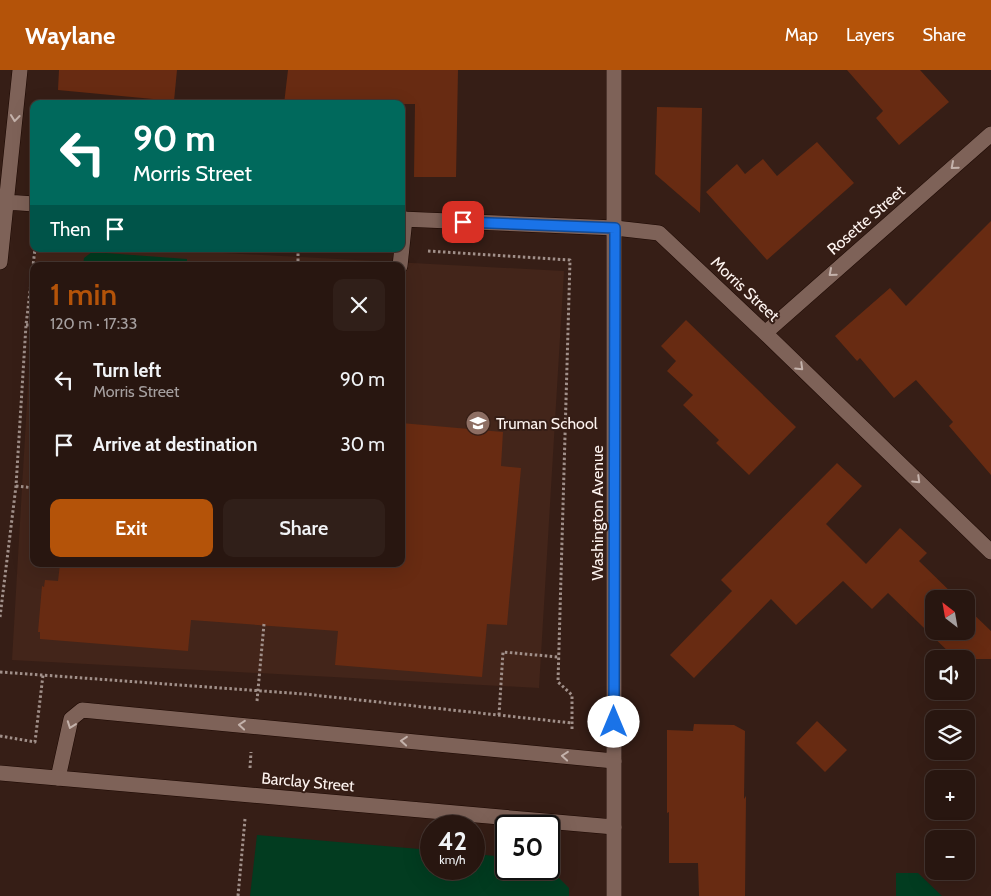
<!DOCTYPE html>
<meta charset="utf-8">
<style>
:root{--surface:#281610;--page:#301f19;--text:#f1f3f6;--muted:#a59f9f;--line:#443530;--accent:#b45309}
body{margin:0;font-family:Cabin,sans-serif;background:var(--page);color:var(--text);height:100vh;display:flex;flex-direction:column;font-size:19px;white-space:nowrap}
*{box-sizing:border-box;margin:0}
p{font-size:16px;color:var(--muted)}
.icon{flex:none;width:28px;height:28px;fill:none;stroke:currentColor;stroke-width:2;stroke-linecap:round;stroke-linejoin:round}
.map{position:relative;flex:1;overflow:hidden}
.details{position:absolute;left:30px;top:192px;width:375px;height:305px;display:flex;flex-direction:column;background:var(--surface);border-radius:10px;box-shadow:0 5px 20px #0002,0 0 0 1px var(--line)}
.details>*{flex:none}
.guide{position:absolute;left:30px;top:30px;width:375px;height:152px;border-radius:10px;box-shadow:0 5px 20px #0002,0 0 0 1px var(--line);background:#00695c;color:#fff;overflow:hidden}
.needle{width:32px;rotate:329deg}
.tools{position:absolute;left:925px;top:520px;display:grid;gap:10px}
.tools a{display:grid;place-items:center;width:50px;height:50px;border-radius:10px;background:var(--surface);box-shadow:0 5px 20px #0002,0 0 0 1px var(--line);font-size:25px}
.speed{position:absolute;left:420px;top:745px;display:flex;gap:10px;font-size:25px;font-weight:700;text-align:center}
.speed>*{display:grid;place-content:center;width:65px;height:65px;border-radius:50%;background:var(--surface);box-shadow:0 5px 20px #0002,0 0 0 1px var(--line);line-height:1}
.speed small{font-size:12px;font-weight:400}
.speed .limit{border:2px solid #111;border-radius:8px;background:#fff;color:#111}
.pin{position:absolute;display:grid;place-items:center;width:42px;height:42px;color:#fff;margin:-21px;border-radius:10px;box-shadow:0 2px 8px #0006}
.me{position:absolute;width:55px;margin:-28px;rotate:0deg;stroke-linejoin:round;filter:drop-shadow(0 0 4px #0008)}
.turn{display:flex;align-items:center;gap:18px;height:105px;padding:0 20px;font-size:22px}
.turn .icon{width:65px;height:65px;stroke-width:2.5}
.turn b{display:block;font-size:35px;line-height:42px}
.then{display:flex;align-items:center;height:48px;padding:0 20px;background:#0003;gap:10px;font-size:19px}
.round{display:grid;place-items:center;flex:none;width:52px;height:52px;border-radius:10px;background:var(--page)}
.overview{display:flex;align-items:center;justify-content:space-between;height:85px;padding:0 20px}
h1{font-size:30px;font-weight:600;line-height:38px;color:var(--accent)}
.cta{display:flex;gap:10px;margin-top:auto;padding:10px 20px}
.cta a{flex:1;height:58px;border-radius:10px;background:var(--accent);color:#fff;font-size:20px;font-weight:600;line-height:58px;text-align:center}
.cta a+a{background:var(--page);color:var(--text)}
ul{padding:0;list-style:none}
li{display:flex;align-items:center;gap:15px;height:65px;padding:0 20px}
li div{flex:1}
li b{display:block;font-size:19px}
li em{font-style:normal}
header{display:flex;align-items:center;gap:30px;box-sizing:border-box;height:70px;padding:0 25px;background:var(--accent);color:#fff}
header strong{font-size:24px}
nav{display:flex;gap:28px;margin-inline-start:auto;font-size:18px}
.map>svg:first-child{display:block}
.built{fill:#43251a}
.green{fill:#023c20}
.building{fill:#682b12}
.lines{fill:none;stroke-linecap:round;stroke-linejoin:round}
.lane-casing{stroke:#1c0802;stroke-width:16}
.street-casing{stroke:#1c0802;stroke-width:16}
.secondary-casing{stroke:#1c0802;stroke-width:16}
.path{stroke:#a1908a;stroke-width:3;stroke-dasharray:2.5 2.5;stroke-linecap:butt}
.lane{stroke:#7e6258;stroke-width:15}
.street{stroke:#7e6258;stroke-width:15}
.secondary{stroke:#7e6258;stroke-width:15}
.oneway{stroke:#c4b2ab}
.route-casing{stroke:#114b97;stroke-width:12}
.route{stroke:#1a73e8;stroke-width:9}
.labels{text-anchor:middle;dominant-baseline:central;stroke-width:4;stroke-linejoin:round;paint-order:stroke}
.street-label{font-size:16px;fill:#fdf3ef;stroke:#361e16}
.poi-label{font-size:16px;fill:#fdf3ef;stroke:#361e16;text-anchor:start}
</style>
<header>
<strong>Waylane</strong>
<nav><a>Map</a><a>Layers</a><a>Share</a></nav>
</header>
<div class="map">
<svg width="991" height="826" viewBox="0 0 991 826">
<rect width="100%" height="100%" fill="#361e16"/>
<path class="built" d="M36,179H149L564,201L539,618L12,590L34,212V494H401V196H35Z"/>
<path class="green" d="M92,182L187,189V196H83L84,188Z
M257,765L431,780V799H474V784L506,787V799L549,798L569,818V826H250Z
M896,803H918L942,826H896Z"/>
<path class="building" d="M59,0H177L174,31L58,20Z
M288,0H458L456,107H414L415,34H284Z
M847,0H920L949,32L899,75L876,48L883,41Z
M657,37L702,38L700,143L655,104Z
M817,72L854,113L767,190L706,122L737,94L745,104L763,89L777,106Z
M991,151V405L949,356L953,352L916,310L894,328L860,288L857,291L835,266L890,218L906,236Z
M686,250L796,357L749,405L716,373L719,370L683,335L693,325L667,301L676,291L661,276Z
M401,353L503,362L501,396L521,398L507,555L487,554L482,607L335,595L338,561L191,550L188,581L40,569V562H38L42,516L44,517L45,510L58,511L60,494H401Z
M837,393L862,416L826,454L866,494L900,458L927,483L919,491L958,529H934V561H966V537L991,561V589H956L888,523L872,539L843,511L796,555L771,529L694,608L670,585L732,521L721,510Z
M817,651L847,680L825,702L796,673Z
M694,654L734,655L745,661L744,729L746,726L745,826H699L698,793H669V742L667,743V660L693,661Z"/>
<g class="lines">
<defs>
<path id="lane" d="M400,196L405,149
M58,708L71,649L82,640L614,691"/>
<path id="street" d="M6,132L34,134
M401,149L615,158L659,163L765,263L991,482
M0,192L20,0
M765,263L991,64
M0,703L614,757"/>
<path id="secondary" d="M614,826V0"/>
</defs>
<use href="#lane" class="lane-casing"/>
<use href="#street" class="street-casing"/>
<use href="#secondary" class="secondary-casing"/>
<path class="path" d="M428,181L570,190L558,612L572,625V661
M298,196V179
M26,255H34
M16,416L34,418
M0,547L16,416L26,255L35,179
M0,602L304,624L572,653
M257,631L264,554
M499,645L503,582L558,587
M0,666L35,672L43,605
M250,698L251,682
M238,826L245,749"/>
<use href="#lane" class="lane"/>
<use href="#street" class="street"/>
<use href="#secondary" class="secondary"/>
</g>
<defs><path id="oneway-chevron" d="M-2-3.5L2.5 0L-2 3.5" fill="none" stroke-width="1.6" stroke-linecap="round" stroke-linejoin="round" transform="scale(1.25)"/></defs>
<g class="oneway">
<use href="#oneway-chevron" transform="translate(15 48) rotate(96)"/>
<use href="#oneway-chevron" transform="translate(954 96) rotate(139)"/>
<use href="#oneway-chevron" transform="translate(832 203) rotate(139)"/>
<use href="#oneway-chevron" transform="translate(800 297) rotate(44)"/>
<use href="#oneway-chevron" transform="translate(917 410) rotate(44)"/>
<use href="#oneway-chevron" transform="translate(71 655) rotate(110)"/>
<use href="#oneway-chevron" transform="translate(242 655) rotate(-175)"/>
<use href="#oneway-chevron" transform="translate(404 671) rotate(-175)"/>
<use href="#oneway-chevron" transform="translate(565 686) rotate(-175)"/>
</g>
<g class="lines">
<defs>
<path id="route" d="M463,152L615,158L614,652"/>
</defs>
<use href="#route" class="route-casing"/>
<use href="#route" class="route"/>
</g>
<defs>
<symbol id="school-disc" viewBox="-11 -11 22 22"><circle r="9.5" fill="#8d6e63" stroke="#361e16"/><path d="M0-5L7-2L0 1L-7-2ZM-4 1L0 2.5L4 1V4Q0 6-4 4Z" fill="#fff"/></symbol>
</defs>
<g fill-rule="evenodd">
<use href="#school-disc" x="464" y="339" width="28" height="28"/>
</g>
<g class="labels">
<g class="street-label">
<text transform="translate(866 150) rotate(-41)">Rosette Street</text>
<text transform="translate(745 219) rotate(43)">Morris Street</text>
<text transform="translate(597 443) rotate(-90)">Washington Avenue</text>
<text transform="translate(308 712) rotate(5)">Barclay Street</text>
</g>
<g class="poi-label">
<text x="496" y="353">Truman School</text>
</g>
</g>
</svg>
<div class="tools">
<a><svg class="needle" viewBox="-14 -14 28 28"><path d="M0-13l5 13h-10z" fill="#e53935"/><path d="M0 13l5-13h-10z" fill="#a59f9f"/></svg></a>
<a><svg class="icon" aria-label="sound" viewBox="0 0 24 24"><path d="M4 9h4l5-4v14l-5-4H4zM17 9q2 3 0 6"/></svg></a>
<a><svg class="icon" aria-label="layers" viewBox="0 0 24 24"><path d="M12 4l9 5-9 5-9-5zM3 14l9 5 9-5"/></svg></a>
<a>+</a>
<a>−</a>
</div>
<div class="speed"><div>42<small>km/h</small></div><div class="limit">50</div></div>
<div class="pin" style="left:463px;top:152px;background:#d93025"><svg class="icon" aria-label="arrive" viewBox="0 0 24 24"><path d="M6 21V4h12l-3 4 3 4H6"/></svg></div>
<svg class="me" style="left:614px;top:652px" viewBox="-20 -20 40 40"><circle r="19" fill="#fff"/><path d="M0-13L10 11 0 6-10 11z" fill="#1a73e8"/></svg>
<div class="guide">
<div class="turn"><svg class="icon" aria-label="left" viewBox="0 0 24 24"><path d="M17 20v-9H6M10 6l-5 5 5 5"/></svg><div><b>90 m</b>Morris Street</div></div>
<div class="then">Then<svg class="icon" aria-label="arrive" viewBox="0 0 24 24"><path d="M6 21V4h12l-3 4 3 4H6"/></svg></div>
</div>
<section class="details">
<div class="overview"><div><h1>1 min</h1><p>120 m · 17:33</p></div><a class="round"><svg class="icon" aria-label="close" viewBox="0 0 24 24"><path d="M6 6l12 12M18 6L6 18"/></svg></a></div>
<ul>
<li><svg class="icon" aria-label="left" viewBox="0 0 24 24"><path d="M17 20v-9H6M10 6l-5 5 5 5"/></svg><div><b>Turn left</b><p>Morris Street</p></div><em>90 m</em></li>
<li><svg class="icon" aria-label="arrive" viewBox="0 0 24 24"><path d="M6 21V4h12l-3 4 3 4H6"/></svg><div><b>Arrive at destination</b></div><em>30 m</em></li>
</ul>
<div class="cta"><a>Exit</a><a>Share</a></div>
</section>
</div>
